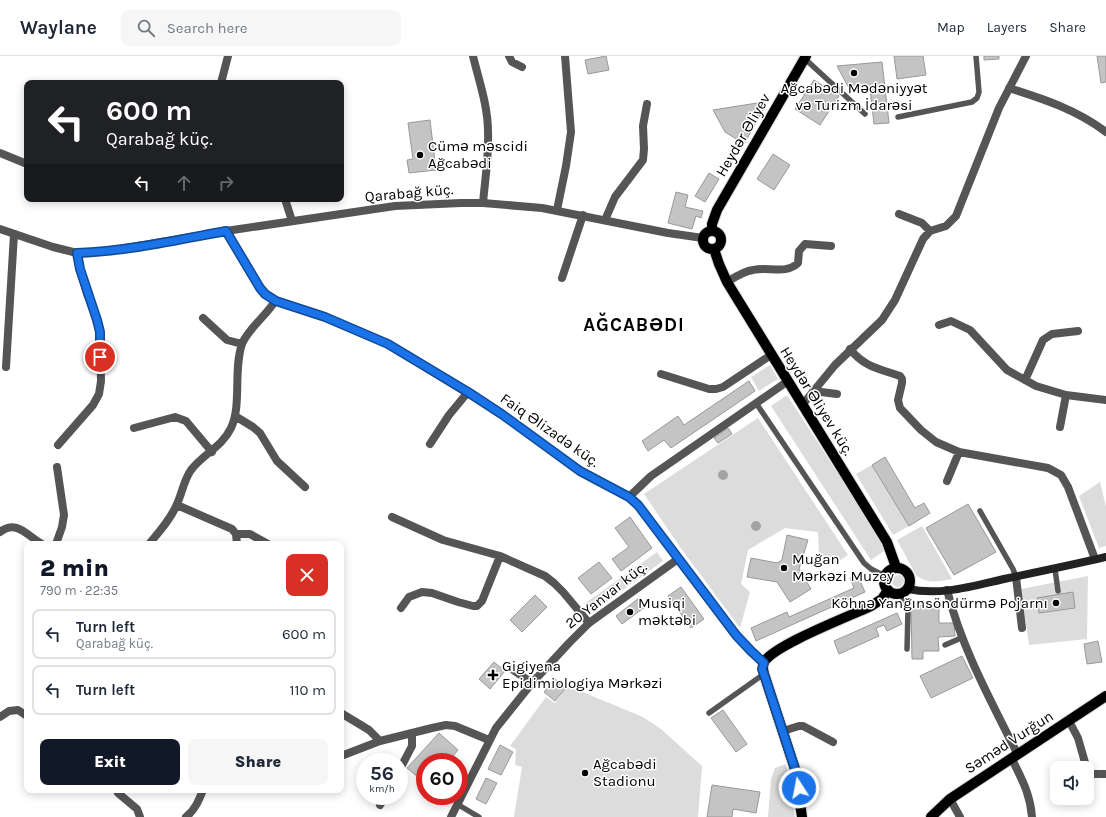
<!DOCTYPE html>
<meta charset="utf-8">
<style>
:root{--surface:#fff;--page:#f6f6f7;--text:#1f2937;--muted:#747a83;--line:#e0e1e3;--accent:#111827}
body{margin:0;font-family:Karla,sans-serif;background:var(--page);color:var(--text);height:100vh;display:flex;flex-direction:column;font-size:15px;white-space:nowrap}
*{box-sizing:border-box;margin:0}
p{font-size:13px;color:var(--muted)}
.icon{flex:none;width:22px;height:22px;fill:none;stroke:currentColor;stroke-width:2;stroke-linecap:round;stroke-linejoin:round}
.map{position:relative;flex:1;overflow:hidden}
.sheet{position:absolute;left:24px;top:485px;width:320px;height:252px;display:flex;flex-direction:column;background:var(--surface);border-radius:8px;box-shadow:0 2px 10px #0003}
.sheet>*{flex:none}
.guide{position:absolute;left:24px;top:24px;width:320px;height:122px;border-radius:8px;box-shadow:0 2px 10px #0003;background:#202124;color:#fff;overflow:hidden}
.buttons{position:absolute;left:1050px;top:705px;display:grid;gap:8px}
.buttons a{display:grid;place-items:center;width:44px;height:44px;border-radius:8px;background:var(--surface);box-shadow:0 2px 10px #0003;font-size:20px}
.speed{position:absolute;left:356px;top:697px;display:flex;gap:8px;font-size:20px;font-weight:700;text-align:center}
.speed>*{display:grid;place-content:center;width:52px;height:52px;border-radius:50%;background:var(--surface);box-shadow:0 2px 10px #0003;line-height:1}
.speed small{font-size:10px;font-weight:400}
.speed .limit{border:6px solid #d22;background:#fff;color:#111}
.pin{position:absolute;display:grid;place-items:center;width:34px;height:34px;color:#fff;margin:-17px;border:2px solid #fff;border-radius:50%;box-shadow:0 1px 4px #0007}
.me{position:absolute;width:44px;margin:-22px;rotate:349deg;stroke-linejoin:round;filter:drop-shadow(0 0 3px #0008)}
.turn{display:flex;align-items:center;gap:14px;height:84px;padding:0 16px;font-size:18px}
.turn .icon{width:52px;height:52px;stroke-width:2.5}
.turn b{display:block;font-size:28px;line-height:34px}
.lanes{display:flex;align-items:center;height:38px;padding:0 16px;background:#0003;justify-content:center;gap:20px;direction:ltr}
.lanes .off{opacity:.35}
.round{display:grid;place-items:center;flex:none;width:42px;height:42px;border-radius:8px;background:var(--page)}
.headline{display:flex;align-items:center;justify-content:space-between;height:68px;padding:0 16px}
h1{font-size:24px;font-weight:800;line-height:30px;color:var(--accent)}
.primary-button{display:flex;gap:8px;margin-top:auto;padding:8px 16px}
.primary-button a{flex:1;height:46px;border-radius:8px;background:var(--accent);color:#fff;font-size:16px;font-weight:800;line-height:46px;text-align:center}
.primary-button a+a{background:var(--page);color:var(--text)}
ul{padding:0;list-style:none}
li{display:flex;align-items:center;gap:12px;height:50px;margin:0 8px 6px;padding:0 8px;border:2px solid var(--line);border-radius:8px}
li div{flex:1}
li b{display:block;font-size:15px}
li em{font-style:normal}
header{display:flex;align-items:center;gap:24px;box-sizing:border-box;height:56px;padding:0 20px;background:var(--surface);border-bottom:1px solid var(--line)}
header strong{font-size:19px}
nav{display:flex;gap:22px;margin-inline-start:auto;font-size:14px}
.search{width:280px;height:36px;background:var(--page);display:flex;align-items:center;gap:10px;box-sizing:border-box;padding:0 14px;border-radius:8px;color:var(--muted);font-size:15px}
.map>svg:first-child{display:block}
.green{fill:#dcdcdc}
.water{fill:#a3a3a3}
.building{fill:#c4c4c4;stroke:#999}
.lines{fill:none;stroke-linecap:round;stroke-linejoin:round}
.primary-casing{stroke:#dbdbdb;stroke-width:12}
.service{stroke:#555;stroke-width:5.5}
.minor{stroke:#555;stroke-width:8}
.tertiary{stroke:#555;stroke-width:8}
.secondary{stroke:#222;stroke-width:8}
.primary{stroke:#000;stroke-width:10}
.route-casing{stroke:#114b97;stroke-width:10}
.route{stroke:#1a73e8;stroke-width:7}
.poi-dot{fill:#000;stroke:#fff;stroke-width:1.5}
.labels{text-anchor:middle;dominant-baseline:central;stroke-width:3;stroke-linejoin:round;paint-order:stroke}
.poi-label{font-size:15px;fill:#000;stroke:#fff;text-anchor:start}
.street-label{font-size:15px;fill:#000;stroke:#fff}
.district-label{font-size:19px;font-weight:bold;letter-spacing:1px;fill:#000;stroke:#fff}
</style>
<header>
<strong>Waylane</strong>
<div class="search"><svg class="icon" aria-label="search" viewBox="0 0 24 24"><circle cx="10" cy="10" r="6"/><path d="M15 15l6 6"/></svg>Search here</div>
<nav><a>Map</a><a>Layers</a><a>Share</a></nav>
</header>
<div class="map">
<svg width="1106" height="761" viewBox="0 0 1106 761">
<rect width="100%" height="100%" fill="#fff"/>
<path class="green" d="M770,309L778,323L759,335L751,321Z
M787,339L887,493L871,504L771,350Z
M758,362L848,499L831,510L819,503L818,476L785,472L748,494L741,528L750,536L740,572L680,491L644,438Z
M872,409L909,470L893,479L856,418Z
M1100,426L1106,451V490L1099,492L1079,440Z
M922,470L952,523C938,526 927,528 916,519L897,484Z
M657,496L663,505L591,557L584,548Z
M892 525a6 6 0 1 1 12 0a6 6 0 1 1-12 0Z
M1088,520L1087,583L1029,589L1021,533Z
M568,630L643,661L661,673L702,710L698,761H514L522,711L515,709L516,693L510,690L546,641L555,647Z
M786,708L795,761H768L771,723L775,712Z"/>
<path class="water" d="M718 419a5 5 0 1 1 10 0a5 5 0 1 1-10 0Z
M751 470a5 5 0 1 1 10 0a5 5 0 1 1-10 0Z"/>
<path class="building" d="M606,0L609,14L588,18L585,4Z
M894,0H923L926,19L897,23Z
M984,0H999V3L984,4Z
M1097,0H1106V26L1101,27Z
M882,6L889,67L874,68L870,33L851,36L837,10Z
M814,24L839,40L820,69L795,53Z
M757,47L765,51L744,88L725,76L713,54Z
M430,64L436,114L409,117L407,104L413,103L408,67Z
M773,98L790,109L774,134L757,123Z
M709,117L719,123L705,146L695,140Z
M676,136L688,139L685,151L703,155L701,162L696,160L692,173L668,167Z
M749,325L755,335L671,392L664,384L648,395L642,385L678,360L684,369Z
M728,372L732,378L718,387L714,382Z
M885,401L915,452L924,447L930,457L909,470L872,409Z
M968,448L996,496L954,519L926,472Z
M630,461L652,492L621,515L612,503L629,491L615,472Z
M787,479L808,484L799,513L811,533L790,546L777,526L747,521L751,502L777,507L782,504Z
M599,506L612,522L591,538L578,522Z
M857,518L865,536L756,585L751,572L787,556L789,561L854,532L850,522Z
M681,531L704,563L691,572L668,540Z
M1073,536L1075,552L1039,557L1037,542Z
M535,539L547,551L522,576L510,564Z
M639,542L645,551L622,568L616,560Z
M939,549V567H954L955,580L938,581L939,595H923V603H912L911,550Z
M897,557L902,568L887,575L884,569L876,572L879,580L839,598L834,585Z
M1098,585L1102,606L1087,608L1084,588Z
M962,600L973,622L931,642L920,620Z
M494,606L505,615L490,633L479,623Z
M555,623L566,632L555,645L544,636Z
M723,654L747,688L736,696L711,662Z
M439,677L458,694L448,706H425V715L419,722L407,712Z
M500,689L513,696L501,719L488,713Z
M486,722L497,727L486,748L476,743Z
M712,729L760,736L756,757L733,753L732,761H707Z"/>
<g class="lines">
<defs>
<path id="primary" d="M712,175V168L717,154L806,0
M703 184a9 9 0 1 1 18 0a9 9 0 1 1-18 0Z
M714,193L719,208L727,226L887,486L896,511
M884 525a13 13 0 1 1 26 0a13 13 0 1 1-26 0Z
M802,761L795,713L764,618C763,614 762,610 764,606C774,589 850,560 871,550L882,543L888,534
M931,761L950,743L1106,640"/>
</defs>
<use href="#primary" class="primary-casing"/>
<path class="service" d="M804,2L865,58
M898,61L972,46L977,42L979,36L976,0
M756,347L864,507L871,513L885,520
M980,455L1013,513L1016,521
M1055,513L1058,535
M901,537L908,554L907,593
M945,589L961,582
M709,657L764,618
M459,718L470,723
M457,748L479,761"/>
<path class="minor" d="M473,0C479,25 488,50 488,76C489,100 485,124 483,147
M509,0L512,6L522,11
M221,27L228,0
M1009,32C1044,43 1077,54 1106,76
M0,97L27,108
M285,143L292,165
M557,154L566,110L571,76L565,0
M899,158L922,167L930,175
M605,164L615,141L643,104L644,93L643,70L647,48
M562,222L583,159
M727,226C735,221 744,215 753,214C768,210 786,219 798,207L799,195L805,188L831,190
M203,262L227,284L242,288
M939,269L951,265L970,274L1007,314L1036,330L1066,339L1106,344
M850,293C864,311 880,313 900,320L902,323V327L898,344L900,352L921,374L936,386L959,396L1048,412L1061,419L1068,431L1095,503
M6,311L14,178
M661,318L709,333H716L723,331L771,299
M1025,324L1043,284L1052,278L1078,275
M813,335L837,338
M803,348L835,309L882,264L895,244L923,183L930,175L946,170L956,160L999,52L1026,0
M235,360L253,371L260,377L277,405L305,431
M1060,371L1066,339
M134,372L175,361L186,365L212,396
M430,388L449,359L468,336
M58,389L93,349L99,338L101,325L100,277L97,263L87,238L80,213L77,197
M947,425L959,396
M629,441L651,420L788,325
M177,449L232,473L236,478L237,488
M392,461L443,484L500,500L545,520L554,527L563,536L589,567
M0,476C17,463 27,480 42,488
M236,478H250L268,488
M56,488L62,471L64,459L57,411
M149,488C159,476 171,463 177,448C182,437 184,424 191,414C203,398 222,391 231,372C242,349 233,314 242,288C247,274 267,259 275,245
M1016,521L1022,572
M947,534C962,593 991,645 1018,699
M401,552L409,541L422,536L432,537L458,546L473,550H477L482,545L500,500
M509,611L532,627
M341,657L369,674L380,685
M0,661L9,655L18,654L27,660
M1069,665L1078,682L1086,710L1092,718H1106
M783,675L799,670H803L833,686
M341,700L380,685L432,672L446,669L455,670L489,684
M1012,703C1022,724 1030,737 1032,761
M399,715L412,690V677
M118,737L137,753L140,761
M950,743L960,761
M380,749L385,740
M186,761C195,754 199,744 203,734"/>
<path class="tertiary" d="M0,173L53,191L77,197L102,196L226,175L395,150L461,147H483L542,152L668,177L703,182
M226,175L260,232L265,238L275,245L325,261L388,288L503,359L580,415L629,441L644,456L678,503L740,584L763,607
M451,761L496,672L532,627L569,587L589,567L678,503"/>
<path class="secondary" d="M908,533C940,540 973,530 1004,523C1038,516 1072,509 1106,501"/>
<use href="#primary" class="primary"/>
</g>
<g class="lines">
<defs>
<path id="route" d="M100,301V276L97,264L80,213L77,197C128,195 177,184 226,175L260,232L265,238L276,245L325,261L388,288L468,336L503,359L580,415L629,441L638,449L736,579L751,595L764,607L762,613L764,618L795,713L799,732"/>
</defs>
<use href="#route" class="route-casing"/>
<use href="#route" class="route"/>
</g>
<g class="poi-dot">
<circle cx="854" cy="17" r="4"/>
<circle cx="420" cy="99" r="4"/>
<circle cx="784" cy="512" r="4"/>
<circle cx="1056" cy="547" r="4"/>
<circle cx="630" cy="556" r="4"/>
<path d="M491 613h4v4h4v4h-4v4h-4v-4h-4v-4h4z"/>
<circle cx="585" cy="717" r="4"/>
</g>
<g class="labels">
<g class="poi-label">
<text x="854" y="32" text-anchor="middle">Ağcabədi Mədəniyyət<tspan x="854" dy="17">və Turizm İdarəsi</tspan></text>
<text x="428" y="90">Cümə məscidi<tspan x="428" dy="17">Ağcabədi</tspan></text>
<text x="792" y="503">Muğan<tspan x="792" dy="17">Mərkəzi Muzey</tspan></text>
<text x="638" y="547">Musiqi<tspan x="638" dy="17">məktəbi</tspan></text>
<text x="1048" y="547" text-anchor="end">Köhnə Yanğınsöndürmə Pojarnı</text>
<text x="502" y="610">Gigiyena<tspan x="502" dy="17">Epidimiologiya Mərkəzi</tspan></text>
<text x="593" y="708">Ağcabədi<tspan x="593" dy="17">Stadionu</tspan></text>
</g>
<g class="street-label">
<text transform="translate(743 79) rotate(-60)">Heydər Əliyev</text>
<text transform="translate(409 137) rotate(-5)">Qarabağ küç.</text>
<text transform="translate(817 345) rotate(58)">Heydər Əliyev küç.</text>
<text transform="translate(550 374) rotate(35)">Faiq Əlizadə küç.</text>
<text transform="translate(606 539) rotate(-38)">20 Yanvar küç.</text>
<text transform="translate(1009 686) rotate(-33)">Səməd Vurğun</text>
</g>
<g class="district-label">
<text x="634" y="269">AĞCABƏDI</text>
</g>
</g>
</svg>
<div class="buttons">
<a><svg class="icon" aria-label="sound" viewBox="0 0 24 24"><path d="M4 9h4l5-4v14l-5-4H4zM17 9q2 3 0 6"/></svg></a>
</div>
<div class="speed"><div>56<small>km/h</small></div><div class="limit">60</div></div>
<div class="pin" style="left:100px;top:301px;background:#d93025"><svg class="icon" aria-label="arrive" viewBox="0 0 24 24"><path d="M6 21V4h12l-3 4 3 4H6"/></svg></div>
<svg class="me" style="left:799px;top:732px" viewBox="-20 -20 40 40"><circle r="17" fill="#1a73e8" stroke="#fff" stroke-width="3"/><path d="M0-11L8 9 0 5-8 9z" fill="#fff"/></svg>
<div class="guide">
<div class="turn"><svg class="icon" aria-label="left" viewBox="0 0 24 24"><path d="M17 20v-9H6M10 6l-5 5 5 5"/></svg><div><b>600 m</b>Qarabağ küç.</div></div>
<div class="lanes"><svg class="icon" aria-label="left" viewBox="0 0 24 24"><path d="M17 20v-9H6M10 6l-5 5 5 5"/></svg><svg class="icon off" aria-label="ahead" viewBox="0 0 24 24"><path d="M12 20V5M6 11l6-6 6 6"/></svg><svg class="icon off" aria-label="right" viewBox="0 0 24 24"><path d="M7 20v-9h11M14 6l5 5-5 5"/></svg></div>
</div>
<section class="sheet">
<div class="headline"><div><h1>2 min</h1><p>790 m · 22:35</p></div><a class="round" style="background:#d93025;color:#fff"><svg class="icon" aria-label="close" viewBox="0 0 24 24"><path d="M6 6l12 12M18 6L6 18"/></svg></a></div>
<ul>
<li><svg class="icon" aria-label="left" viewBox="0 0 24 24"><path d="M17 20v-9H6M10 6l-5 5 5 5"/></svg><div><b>Turn left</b><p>Qarabağ küç.</p></div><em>600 m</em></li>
<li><svg class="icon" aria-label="left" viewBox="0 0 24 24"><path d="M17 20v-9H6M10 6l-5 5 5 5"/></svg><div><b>Turn left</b></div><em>110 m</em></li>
</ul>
<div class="primary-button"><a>Exit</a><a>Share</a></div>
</section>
</div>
